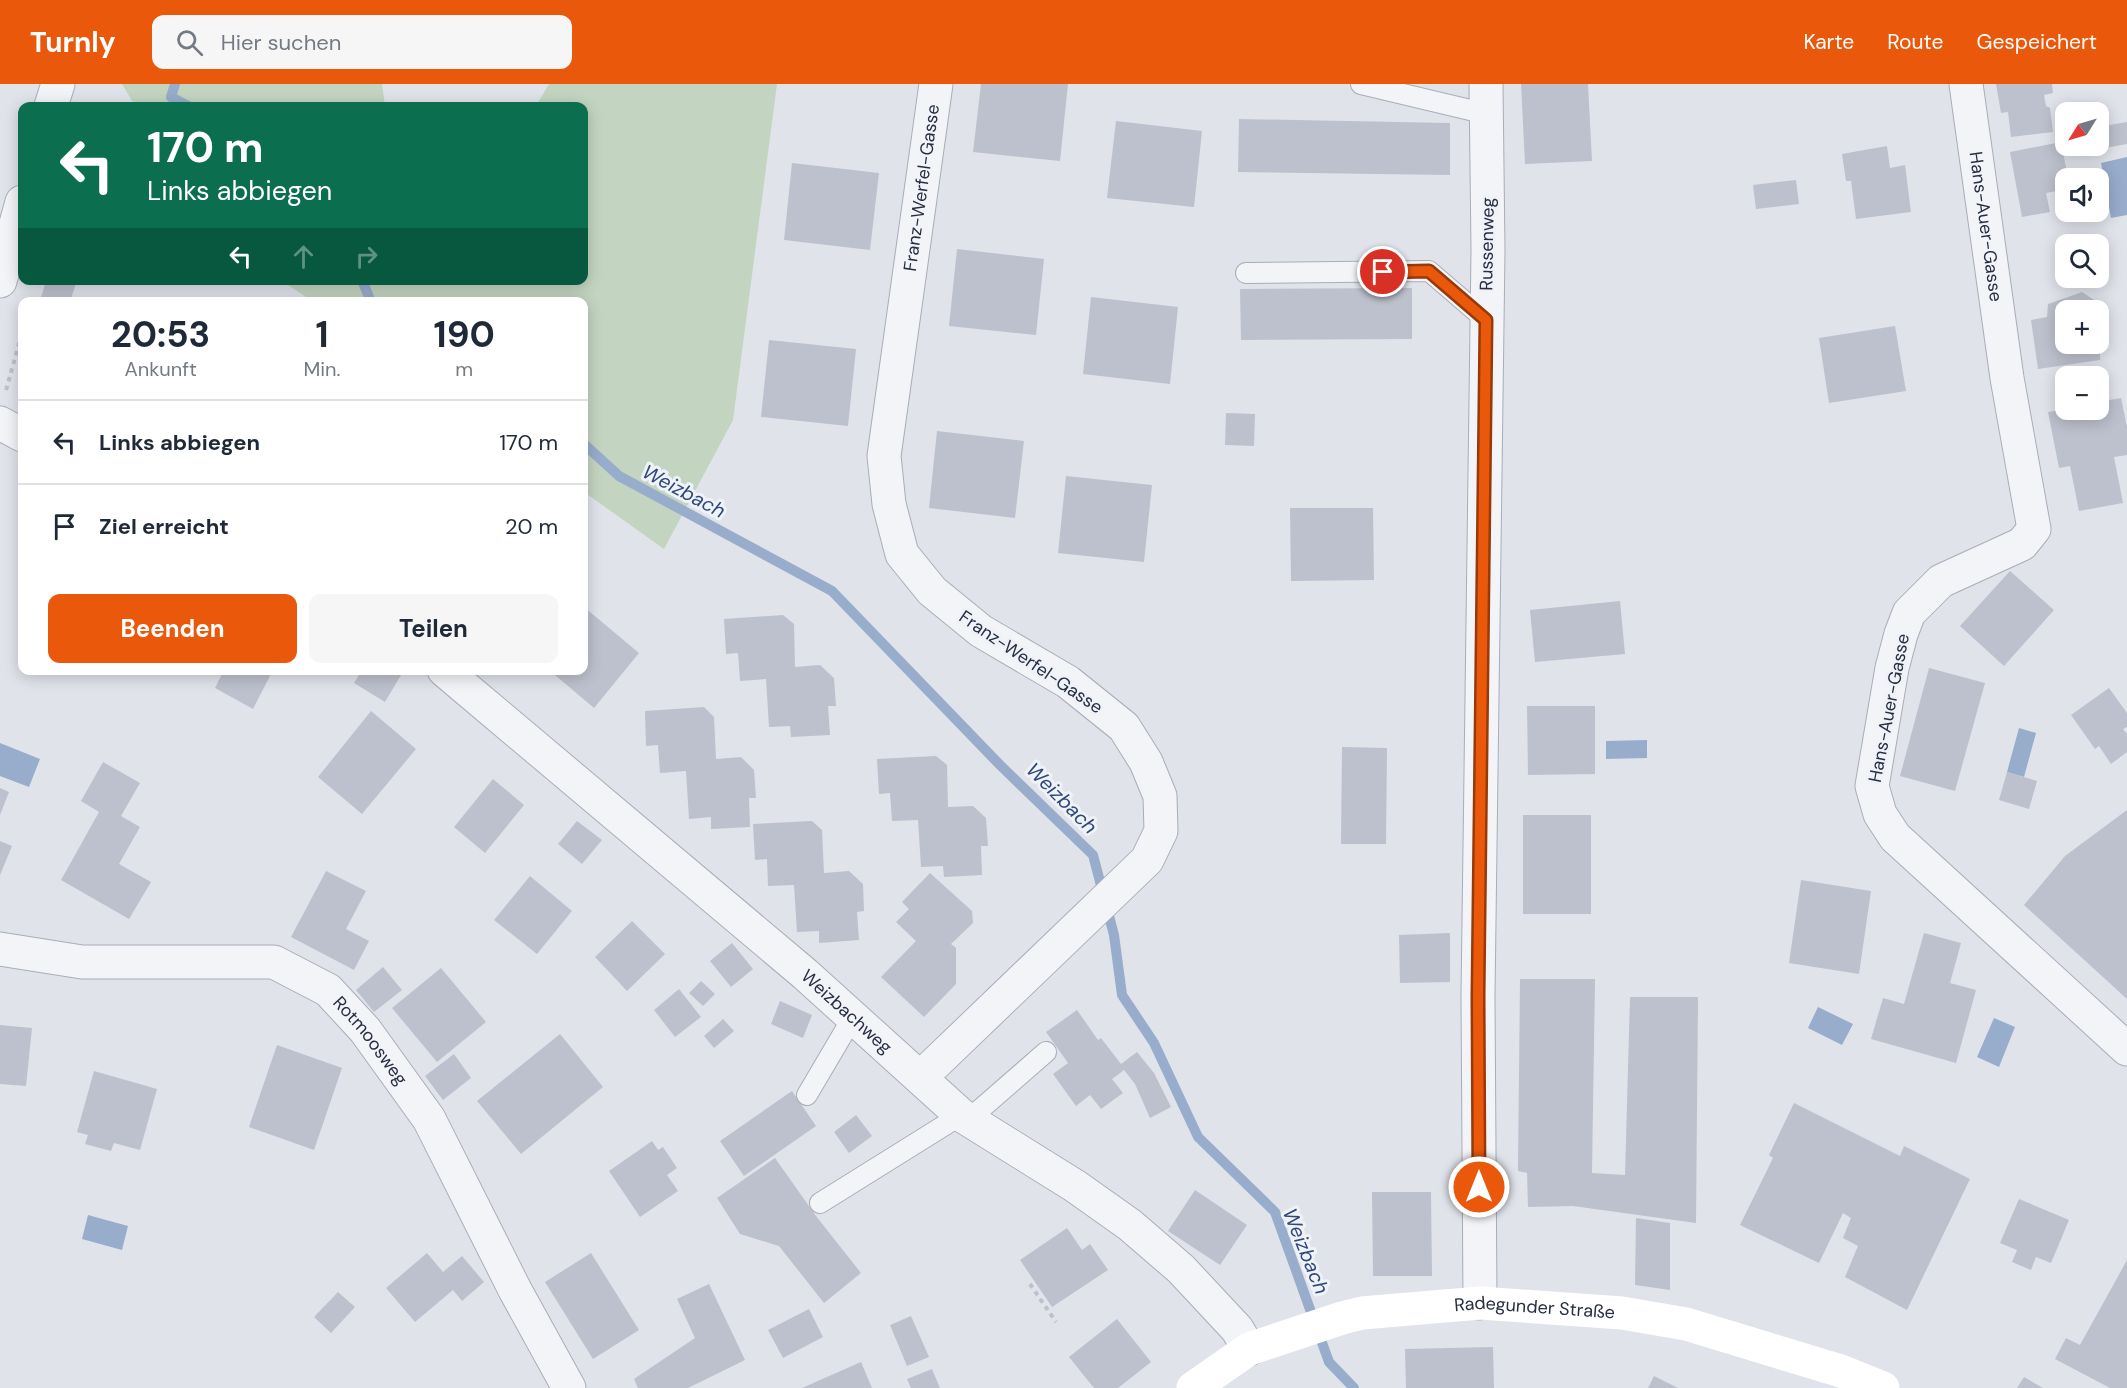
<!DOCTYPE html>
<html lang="de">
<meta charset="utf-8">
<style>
:root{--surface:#fff;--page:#f6f6f7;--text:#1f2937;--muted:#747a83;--line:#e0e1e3;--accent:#ea580c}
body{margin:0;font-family:"DM Sans",sans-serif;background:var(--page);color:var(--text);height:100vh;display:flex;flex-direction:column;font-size:22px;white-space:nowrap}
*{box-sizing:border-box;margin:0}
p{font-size:20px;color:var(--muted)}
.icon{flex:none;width:33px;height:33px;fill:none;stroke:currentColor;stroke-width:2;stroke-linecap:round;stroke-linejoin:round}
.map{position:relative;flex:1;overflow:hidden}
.drawer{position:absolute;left:18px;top:213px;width:570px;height:378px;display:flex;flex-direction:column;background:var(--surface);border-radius:12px;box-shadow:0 3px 15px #0003}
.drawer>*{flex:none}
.top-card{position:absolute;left:18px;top:18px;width:570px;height:183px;border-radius:12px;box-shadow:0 3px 15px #0003;background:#0b6e4f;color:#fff;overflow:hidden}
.needle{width:39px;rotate:233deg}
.buttons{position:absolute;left:2055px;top:18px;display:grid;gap:12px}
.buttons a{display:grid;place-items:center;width:54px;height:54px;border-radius:12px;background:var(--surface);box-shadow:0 3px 15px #0003;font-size:30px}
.pin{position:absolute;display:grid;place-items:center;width:51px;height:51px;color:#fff;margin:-26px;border:3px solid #fff;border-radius:50%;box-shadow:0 2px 6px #0007}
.me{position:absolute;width:66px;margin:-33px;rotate:0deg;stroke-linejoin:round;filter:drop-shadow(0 0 4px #0008)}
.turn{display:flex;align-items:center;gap:21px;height:126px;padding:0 30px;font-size:27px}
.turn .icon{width:78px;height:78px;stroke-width:2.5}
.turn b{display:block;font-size:42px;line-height:51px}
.lanes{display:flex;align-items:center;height:57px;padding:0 30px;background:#0003;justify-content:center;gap:30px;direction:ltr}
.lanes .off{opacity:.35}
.eta{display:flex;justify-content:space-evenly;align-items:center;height:102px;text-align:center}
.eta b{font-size:36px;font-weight:700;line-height:42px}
.button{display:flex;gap:12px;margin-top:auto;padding:12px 30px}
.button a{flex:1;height:69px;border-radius:12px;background:var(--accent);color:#fff;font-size:24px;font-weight:700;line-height:69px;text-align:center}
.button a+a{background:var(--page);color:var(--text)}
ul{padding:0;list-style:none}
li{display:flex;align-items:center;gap:18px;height:84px;padding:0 30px;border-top:2px solid var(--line)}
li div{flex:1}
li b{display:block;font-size:22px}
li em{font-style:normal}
header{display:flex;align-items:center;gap:36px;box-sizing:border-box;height:84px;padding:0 30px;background:var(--accent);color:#fff}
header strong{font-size:28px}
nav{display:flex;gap:33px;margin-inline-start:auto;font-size:21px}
.search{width:420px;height:54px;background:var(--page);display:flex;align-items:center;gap:15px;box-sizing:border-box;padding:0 21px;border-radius:12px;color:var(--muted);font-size:22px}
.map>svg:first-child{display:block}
.green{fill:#c3d4c0}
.water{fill:#98accc}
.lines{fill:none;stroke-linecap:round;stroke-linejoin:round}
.stream{stroke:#98accc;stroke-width:10}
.building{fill:#bdc1cd;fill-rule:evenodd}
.service-casing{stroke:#a8adb8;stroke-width:22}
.minor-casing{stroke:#a8adb8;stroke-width:35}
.path{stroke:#bec1c9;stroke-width:4;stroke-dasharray:4.5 4.5;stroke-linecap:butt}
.service{stroke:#f3f4f8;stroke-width:20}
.minor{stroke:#f3f4f8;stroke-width:33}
.secondary{stroke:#fff;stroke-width:33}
.route-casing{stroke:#983908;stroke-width:15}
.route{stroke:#ea580c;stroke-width:10}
.labels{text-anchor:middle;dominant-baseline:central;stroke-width:6;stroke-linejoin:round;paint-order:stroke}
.street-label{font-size:18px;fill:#272e42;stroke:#eff2f7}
.water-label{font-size:20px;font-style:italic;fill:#2f4879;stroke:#eff2f7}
</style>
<header>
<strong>Turnly</strong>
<div class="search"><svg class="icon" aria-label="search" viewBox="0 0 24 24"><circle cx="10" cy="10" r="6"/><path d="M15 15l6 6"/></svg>Hier suchen</div>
<nav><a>Karte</a><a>Route</a><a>Gespeichert</a></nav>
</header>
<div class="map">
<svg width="2127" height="1304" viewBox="0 0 2127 1304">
<rect width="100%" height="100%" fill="#e0e3ea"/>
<path class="green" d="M122,0H382L385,22H152L132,17Z
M549,0H777L733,336L664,465L584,408V218L312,217L282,197L584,196V22H536Z"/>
<path class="water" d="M2127,73V131L2111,134L2101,79Z
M2019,644L2036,649L2024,693L2007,688Z
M1647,656V674L1606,675V657Z
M0,659L40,675L29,703L0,692Z
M1818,923L1853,940L1842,961L1808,944Z
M1994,934L2015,943L1999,983L1977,973Z
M88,1131L128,1142L122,1166L82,1155Z"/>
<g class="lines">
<path class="stream" d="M175,0L171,13L188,22
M362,196L371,218
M584,360L619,392L832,507L1000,681L1093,771L1114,851L1122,911L1154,959L1198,1053L1275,1128L1329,1278L1354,1304"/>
</g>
<path class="building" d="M981,0H1068L1060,77L973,68Z
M1521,0H1588L1592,77L1525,80Z
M1996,0H2052L2053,9L2044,11L2046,22L2050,24L2053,48L2011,53L2008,28L2001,29Z
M1239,35L1450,39V91L1238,88Z
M1116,37L1202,47L1194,123L1107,114Z
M2127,38V60L2094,66L2093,62H2098V43Z
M2061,58L2068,94H2066V105L2046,109L2050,128L2022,133L2010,68Z
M1887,62L1890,84L1905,81L1911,128L1856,135L1851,97H1846L1842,70Z
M792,79L879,89L870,166L784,156Z
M1796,96L1799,120L1756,125L1753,101Z
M957,165L1044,175L1036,251L949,242Z
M46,196H77L70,218H40Z
M1412,204V255L1241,256L1240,205Z
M2082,208L2102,221L2100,276L2038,285L2031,236L2047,233L2048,220ZM2066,226H2098V260H2066Z
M1091,213L1178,223L1170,300L1083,290Z
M1895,242L1906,307L1829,319L1819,254Z
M769,256L856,265L848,342L761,333Z
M2121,314L2127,343V371L2114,373L2123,419L2079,427L2070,382L2059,384L2048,328L2066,325L2098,326V318Z
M1226,329L1255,330L1254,362L1225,361Z
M937,347L1024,357L1015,434L929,424Z
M1066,392L1152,401L1144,478L1058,469Z
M1290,424H1373L1374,496L1291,497Z
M2010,487L2054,526L2004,582L1960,542Z
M1620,517L1625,570L1535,578L1530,526Z
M584,523L639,569L594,624L549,586H584Z
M783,531L794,540L795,583L820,581L834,594L836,622H828L830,651L791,653L790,642L769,643L766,595L740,597L738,569L726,570L724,535Z
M1929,584L1985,599L1955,707L1900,692Z
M224,586H273L253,625L215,604Z
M362,586H404L385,618L354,599Z
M2109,604L2127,629V643L2123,645L2127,650V668L2111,680L2099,662L2095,665L2071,631Z
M1527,622H1595V690L1528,691Z
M704,623L714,633L716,675L741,673L754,686L756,714H749L750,743L711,745V733L689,735L686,687L660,689L658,661L646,662L645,627Z
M371,627L416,665L362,730L318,693Z
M1342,663L1387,664L1386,760H1341Z
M936,672L947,681L948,723L973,722L986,734L988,762H981L982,791L944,793L943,782L921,783L918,736L892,737L890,709L879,710L877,675Z
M103,678L140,699L121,732L140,743L119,780L151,798L129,835L61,796L99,728L81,717Z
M2007,688L2037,697L2029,725L1999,716Z
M493,695L524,721L485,769L454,743Z
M0,704L9,708L0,731Z
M2127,726V915L2024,821L2065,772Z
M1523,731H1591V830H1523Z
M577,737L602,756L582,780L558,760Z
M812,737L822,746L824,789L849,787L863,800L864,827L857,828L859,856L819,859V847L797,848L794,801L768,802L767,775L755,776L753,740Z
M0,757L12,762L0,791Z
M326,787L366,807L346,845L369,857L354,886L291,853Z
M930,789L972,827L973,839L951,860L956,864V900L924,933L881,893L916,857L896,838L909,825L902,818Z
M530,792L572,827L537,870L494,836Z
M1801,796L1871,807L1859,890L1789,879Z
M632,837L665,870L627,907L595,873Z
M1450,849V898L1400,899L1399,851Z
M1924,849L1961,859L1950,899L1976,906L1956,979L1871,955L1883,914L1904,920Z
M732,859L753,885L731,903L710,877Z
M383,883L402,906L374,928L356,906Z
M441,884L486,938L437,978L392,924Z
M1520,895H1595L1592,1089L1625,1091L1630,913H1698L1696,1139L1573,1122L1528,1123L1527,1089L1518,1087Z
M701,897L715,910L703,922L689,909Z
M679,905L701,933L675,953L654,926Z
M780,917L812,931L803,954L771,940Z
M1077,926L1098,956L1101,954L1121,980L1137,968L1154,989L1171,1023L1150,1034L1135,1000L1124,986L1112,995L1123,1009L1101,1025L1090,1011L1076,1022L1053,990L1068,979L1046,948Z
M723,935L734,947L714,964L704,952Z
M0,941L32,944L26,1002L0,1000Z
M560,950L603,1003L521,1070L477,1017Z
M277,961L342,984L314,1066L249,1043Z
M454,970L471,994L443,1016L425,992Z
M94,987L157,1005L140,1066L114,1059L111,1067L85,1060L88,1051L77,1048Z
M792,1007L816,1042L744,1092L720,1057Z
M1794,1019L1900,1072L1904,1062L1970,1095L1907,1226L1845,1193L1858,1162L1843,1154L1851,1134L1843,1129L1819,1179L1740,1141L1773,1074L1769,1071Z
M856,1031L872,1052L849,1069L834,1048Z
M652,1057L658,1066L663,1063L677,1084L667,1091L678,1107L640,1133L609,1087Z
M775,1074L816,1132L861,1189L824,1219L779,1162L740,1150L717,1114Z
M1195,1106L1247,1141L1220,1181L1168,1147Z
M1372,1108H1431L1432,1192H1373Z
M2019,1115L2069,1136L2051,1179L2036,1173L2031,1186L2012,1178L2017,1166L2000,1159Z
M1636,1134L1670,1139V1206L1635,1201Z
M1067,1144L1082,1166L1090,1160L1108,1186L1052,1223L1020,1176Z
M427,1169L443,1188L462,1172L484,1198L462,1217L453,1206L415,1238L386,1204Z
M591,1169L639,1246L593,1275L545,1198Z
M2127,1176V1304H2110L2055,1275L2066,1254L2080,1261Z
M709,1200L745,1276L688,1304H638L634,1295L695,1254L677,1215Z
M338,1208L355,1223L331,1249L314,1233Z
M809,1225L823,1253L783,1274L768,1246Z
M911,1232L929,1273L907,1282L890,1241Z
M1117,1235L1151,1278L1118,1304H1094L1069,1273Z
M1493,1263L1494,1304H1406L1405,1265Z
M861,1278L872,1304H802Z
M932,1285L940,1304H911L907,1295Z
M1654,1292L1678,1304H1648Z
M2024,1293L2043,1304H2017Z"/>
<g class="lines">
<defs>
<path id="service" d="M1361,0L1487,30
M1246,189L1429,187L1486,236
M807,1011L853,933
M968,1036L1046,968
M820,1119L961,1031"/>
<g id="minor">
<path id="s1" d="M1966,0L2007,294L2034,445L2022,460L1941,497L1909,529L1901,550L1892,584L1872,702L1880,730L1895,753L2127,965"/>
<path d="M51,22L58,0"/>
<path d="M0,197L22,118"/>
<path d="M0,339L22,351"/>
<path id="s2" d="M444,586L805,890L961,1031L1075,1102L1130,1141L1181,1185L1237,1245L1249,1265"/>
<path id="s3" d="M0,865L82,878H274L328,906L365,946L429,1035L515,1206L569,1304"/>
<path id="s4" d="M921,993L1147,776L1161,747L1160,712L1146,678L1124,643L1068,598L981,547L932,507L902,470L889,420L884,372L936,0"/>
<path d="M1480,1219L1478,912L1488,166L1486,0"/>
</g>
</defs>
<use href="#service" class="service-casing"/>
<use href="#minor" class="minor-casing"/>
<path class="path" d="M6,306L22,249
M1030,1200L1056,1238"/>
<use href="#service" class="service"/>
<use href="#minor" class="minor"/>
<path class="secondary" id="s5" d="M1193,1304L1249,1265L1342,1234L1362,1229L1480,1219L1622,1229L1686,1240L1841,1287L1883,1304"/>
</g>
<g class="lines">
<defs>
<path id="route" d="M1383,188L1429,187L1486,236L1478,912L1479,1103"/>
</defs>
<use href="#route" class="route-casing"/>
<use href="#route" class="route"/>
</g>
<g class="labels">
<g class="street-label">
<text stroke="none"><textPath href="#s4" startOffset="1113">Franz-Werfel-Gasse</textPath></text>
<text stroke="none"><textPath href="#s1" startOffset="144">Hans-Auer-Gasse</textPath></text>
<text transform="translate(1487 160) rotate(-89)">Russenweg</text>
<text transform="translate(1031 578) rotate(34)">Franz-Werfel-Gasse</text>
<text transform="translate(1889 624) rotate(-79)">Hans-Auer-Gasse</text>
<text stroke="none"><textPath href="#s2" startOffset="528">Weizbachweg</textPath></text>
<text stroke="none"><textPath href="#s3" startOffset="402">Rotmoosweg</textPath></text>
<text stroke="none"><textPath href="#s5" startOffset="360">Radegunder Straße</textPath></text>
</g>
<g class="water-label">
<text transform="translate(684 407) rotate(28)">Weizbach</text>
<text transform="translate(1062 714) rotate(45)">Weizbach</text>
<text transform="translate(1306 1167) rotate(68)">Weizbach</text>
</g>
</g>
</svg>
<div class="buttons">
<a><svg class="needle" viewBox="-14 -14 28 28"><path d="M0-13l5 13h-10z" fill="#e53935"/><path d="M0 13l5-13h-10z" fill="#747a83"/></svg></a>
<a><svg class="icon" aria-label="sound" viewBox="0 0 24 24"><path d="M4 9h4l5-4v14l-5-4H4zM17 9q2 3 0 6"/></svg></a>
<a><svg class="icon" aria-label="search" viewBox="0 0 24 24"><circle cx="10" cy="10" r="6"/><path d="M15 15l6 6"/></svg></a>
<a>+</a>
<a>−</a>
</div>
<div class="pin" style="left:1383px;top:188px;background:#d93025"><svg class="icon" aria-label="arrive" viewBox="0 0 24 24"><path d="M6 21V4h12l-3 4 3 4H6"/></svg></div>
<svg class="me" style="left:1479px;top:1103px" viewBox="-20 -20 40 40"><circle r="17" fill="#ea580c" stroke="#fff" stroke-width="3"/><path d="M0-11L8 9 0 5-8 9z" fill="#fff"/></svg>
<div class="top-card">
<div class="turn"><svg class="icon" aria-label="left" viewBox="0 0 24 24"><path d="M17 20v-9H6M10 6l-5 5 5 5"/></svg><div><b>170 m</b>Links abbiegen</div></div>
<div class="lanes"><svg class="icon" aria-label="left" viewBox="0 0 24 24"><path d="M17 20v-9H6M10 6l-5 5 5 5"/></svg><svg class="icon off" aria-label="ahead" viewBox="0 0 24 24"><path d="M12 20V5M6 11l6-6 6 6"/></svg><svg class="icon off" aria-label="right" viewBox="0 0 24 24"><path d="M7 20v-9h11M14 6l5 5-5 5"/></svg></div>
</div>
<section class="drawer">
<div class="eta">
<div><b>20:53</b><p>Ankunft</p></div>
<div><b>1</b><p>Min.</p></div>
<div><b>190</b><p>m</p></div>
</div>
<ul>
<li><svg class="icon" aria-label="left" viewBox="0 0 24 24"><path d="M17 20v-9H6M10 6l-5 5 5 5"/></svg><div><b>Links abbiegen</b></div><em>170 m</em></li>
<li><svg class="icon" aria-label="arrive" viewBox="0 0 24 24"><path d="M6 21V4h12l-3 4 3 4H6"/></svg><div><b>Ziel erreicht</b></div><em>20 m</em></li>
</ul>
<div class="button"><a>Beenden</a><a>Teilen</a></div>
</section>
</div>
